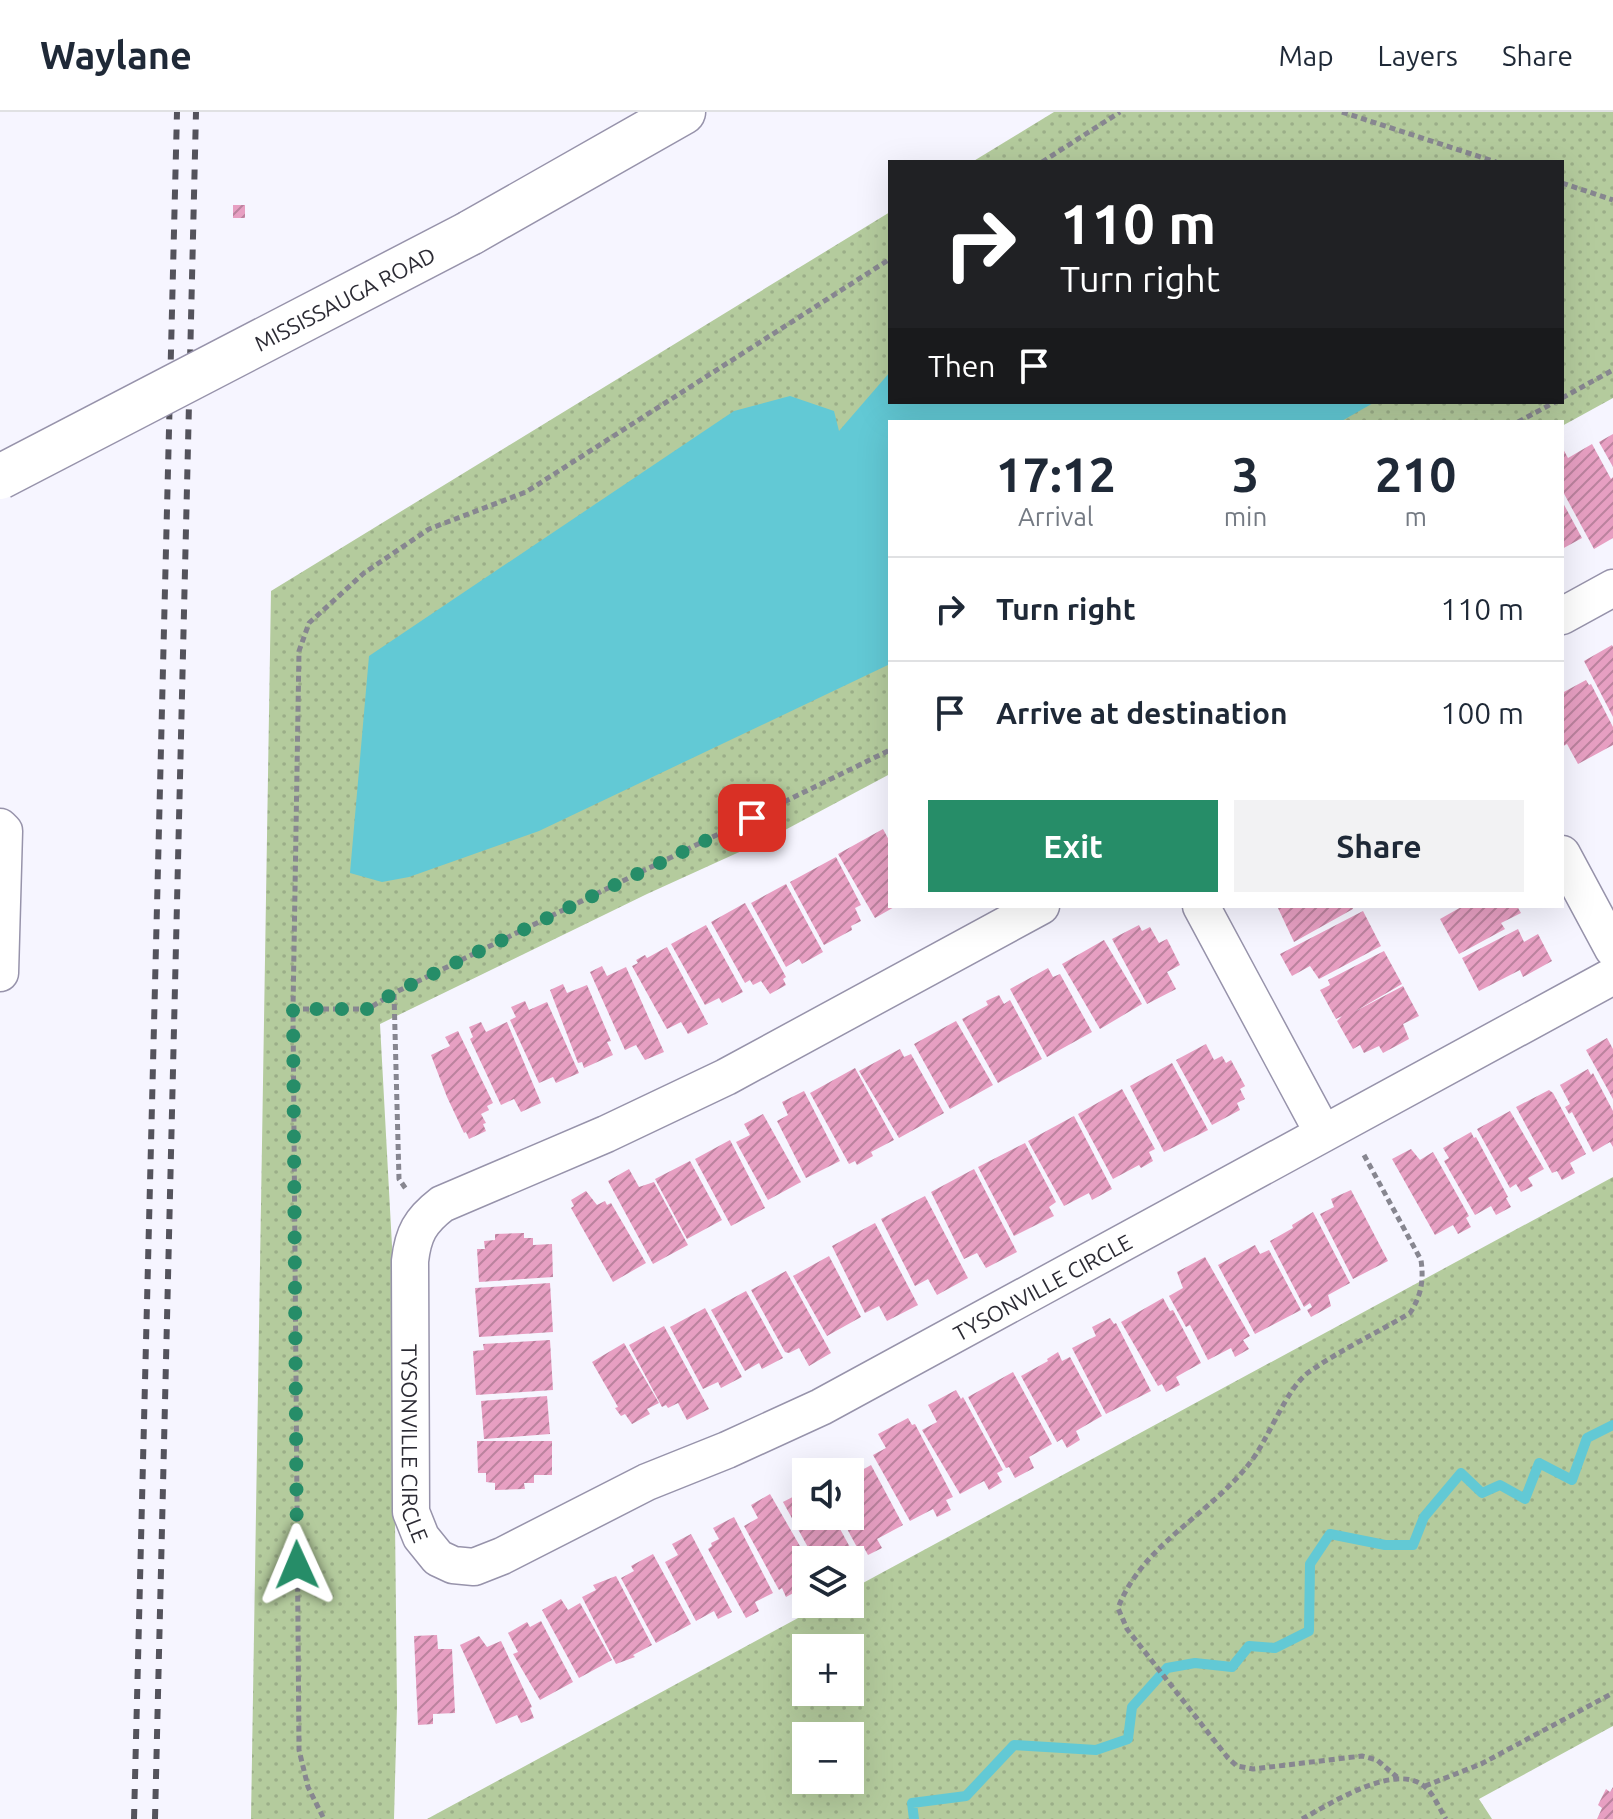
<!DOCTYPE html>
<meta charset="utf-8">
<style>
:root{--surface:#fff;--page:#f2f2f3;--text:#1f2937;--muted:#747a83;--line:#e0e1e3;--accent:#268d68}
body{margin:0;font-family:Ubuntu,sans-serif;background:var(--page);color:var(--text);height:100vh;display:flex;flex-direction:column;font-size:30px;white-space:nowrap}
*{box-sizing:border-box;margin:0}
p{font-size:26px;color:var(--muted)}
.icon{flex:none;width:44px;height:44px;fill:none;stroke:currentColor;stroke-width:2;stroke-linecap:round;stroke-linejoin:round}
.map{position:relative;flex:1;overflow:hidden}
.panel{position:absolute;left:888px;top:308px;width:676px;height:488px;display:flex;flex-direction:column;background:var(--surface);border-radius:0px;box-shadow:0 8px 32px #0002}
.panel>*{flex:none}
.top-card{position:absolute;left:888px;top:48px;width:676px;height:244px;border-radius:0px;box-shadow:0 8px 32px #0002;background:#202124;color:#fff;overflow:hidden}
.fabs{position:absolute;left:792px;top:1346px;display:grid;gap:16px}
.fabs a{display:grid;place-items:center;width:72px;height:72px;border-radius:0px;background:var(--surface);box-shadow:0 8px 32px #0002;font-size:40px}
.pin{position:absolute;display:grid;place-items:center;width:68px;height:68px;color:#fff;margin:-34px;border-radius:16px;box-shadow:0 4px 12px #0006}
.me{position:absolute;width:88px;margin:-44px;rotate:359deg;stroke-linejoin:round;filter:drop-shadow(0 0 6px #0008)}
.turn{display:flex;align-items:center;gap:28px;height:168px;padding:0 40px;font-size:36px}
.turn .icon{width:104px;height:104px;stroke-width:2.5}
.turn b{display:block;font-size:56px;line-height:68px}
.then{display:flex;align-items:center;height:76px;padding:0 40px;background:#0003;gap:16px;font-size:30px}
.eta{display:flex;justify-content:space-evenly;align-items:center;height:136px;text-align:center}
.eta b{font-size:48px;font-weight:700;line-height:56px}
.button{display:flex;gap:16px;margin-top:auto;padding:16px 40px}
.button a{flex:1;height:92px;border-radius:0px;background:var(--accent);color:#fff;font-size:32px;font-weight:700;line-height:92px;text-align:center}
.button a+a{background:var(--page);color:var(--text)}
ul{padding:0;list-style:none}
li{display:flex;align-items:center;gap:24px;height:104px;padding:0 40px;border-top:2px solid var(--line)}
li div{flex:1}
li b{display:block;font-size:30px}
li em{font-style:normal}
header{display:flex;align-items:center;gap:48px;box-sizing:border-box;height:112px;padding:0 40px;background:var(--surface);border-bottom:2px solid var(--line)}
header strong{font-size:38px}
nav{display:flex;gap:44px;margin-inline-start:auto;font-size:28px}
.map>svg:first-child{display:block}
.park{fill:url(#park-dots);fill-rule:evenodd}
.water{fill:#62c9d5}
.lines{fill:none;stroke-linecap:round;stroke-linejoin:round}
.stream{stroke:#62c9d5;stroke-width:10}
.building{fill:url(#building-hatch)}
.minor-casing{stroke:#9793ab;stroke-width:39}
.secondary-casing{stroke:#9793ab;stroke-width:47}
.path{stroke:#878690;stroke-width:5;stroke-dasharray:6 4;stroke-linecap:butt}
.minor{stroke:#fff;stroke-width:36}
.secondary{stroke:#fff;stroke-width:44}
.rail{stroke:#54535c;stroke-width:6;stroke-dasharray:10 10;stroke-linecap:butt}
.secondary-bridge-casing{stroke:#9793ab;stroke-width:47;stroke-linecap:butt}
.secondary-bridge{stroke:#fff;stroke-width:44}
.route{stroke:#268d68;stroke-width:14;stroke-dasharray:0 25.2}
.labels{text-anchor:middle;dominant-baseline:central;stroke-width:6;stroke-linejoin:round;paint-order:stroke}
.street-label{font-size:22px;fill:#2c2b34;stroke:#f6f5ff}
</style>
<header>
<strong>Waylane</strong>
<nav><a>Map</a><a>Layers</a><a>Share</a></nav>
</header>
<div class="map">
<svg width="1613" height="1707" viewBox="0 0 1613 1707">
<defs>
<pattern id="park-dots" width="8" height="8" patternUnits="userSpaceOnUse" patternTransform="scale(2)"><rect width="8" height="8" fill="#b4cb9d"/><path d="M2 2h.1M6 6h.1" fill="none" stroke="#9bae88" stroke-width="1.8" stroke-linecap="round"/></pattern>
<pattern id="building-hatch" width="6" height="6" patternUnits="userSpaceOnUse" patternTransform="scale(2)"><rect width="6" height="6" fill="#e79fc2"/><path d="M-1 1l2-2M0 6l6-6M5 7l2-2" fill="none" stroke="#bb829e"/></pattern>
</defs>
<rect width="100%" height="100%" fill="#f6f5ff"/>
<path class="park" d="M1054,0H1613V286L1562,314V310H890V662L770,726L647,782L380,912L392,1134L397,1593L394,1707H251L271,479L890,100V290H1562V50H972Z
M1613,1065V1614L1479,1687L1492,1707H427L824,1492H850V1478ZM806,1536H850V1580H806ZM806,1624H850V1668H806Z"/>
<path class="water" d="M890,260V290H1375L1340,310H890V552L539,719L409,765L382,770L350,761L369,544L734,299L790,284L834,299L839,319Z"/>
<g class="lines">
<path class="stream" d="M914,1707L912,1691L966,1684L1014,1633L1096,1638L1128,1627L1132,1595L1167,1556L1195,1551L1232,1555L1249,1534L1275,1536L1309,1519L1310,1452L1330,1422L1385,1433H1413L1424,1405L1461,1361L1482,1381L1500,1373L1525,1387L1539,1351L1572,1368L1587,1326L1613,1313"/>
</g>
<path class="building" d="M233,93H245V106H233Z
M1613,322V355L1599,330Z
M1592,332L1611,367L1613,365V426L1594,437L1562,378V335L1568,346Z
M1562,389L1582,426L1562,437Z
M1612,533L1613,535V605L1584,549Z
M1586,568L1589,573L1591,572L1613,615V633L1578,652L1567,632L1562,635V581Z
M883,717L890,730V794H896L875,806L838,742Z
M836,745L861,793L855,796L861,809L851,814L852,818L824,833L790,770Z
M786,772L823,840L802,852L799,847L786,855L751,791Z
M745,791L786,865L783,867L786,873L770,882L761,869L753,873L750,868L745,871L711,810Z
M1277,794H1352L1353,797L1294,830Z
M1463,794H1517L1521,801L1501,811L1505,817L1459,842L1440,807Z
M1363,799L1381,834L1319,867L1310,854L1292,864L1280,842Z
M706,813L743,880L722,891L719,886L705,893L671,832Z
M1139,813L1142,819L1150,815L1159,831L1167,827L1180,853L1167,860L1176,877L1147,892L1112,827Z
M1518,817L1524,830L1538,822L1552,849L1523,865L1520,858L1479,879L1462,846Z
M1104,828L1142,892L1100,917L1062,852Z
M667,835L708,912L688,922L681,910L667,917L632,854L638,851L636,848L645,843L647,846Z
M1384,839L1402,872L1354,900L1403,874L1419,904L1403,912L1409,927L1383,941L1379,934L1364,941L1360,933L1353,937L1337,909L1342,904L1336,907L1320,878L1330,873L1328,868Z
M602,854L607,864L626,855L664,940L645,948L636,933L625,938L590,860Z
M1048,856L1053,865L1060,862L1092,920L1047,945L1010,877Z
M563,872L567,881L587,873L611,929L607,930L613,943L584,956L582,950L578,951L550,878Z
M999,883L1004,892L1010,888L1042,947L998,971L962,907L988,893L986,889Z
M525,889L529,898L547,890L579,961L556,971L553,965L539,971L510,908L516,905L511,895Z
M956,909L993,973L950,997L914,932Z
M481,910L486,920L507,910L541,991L521,1000L514,987L501,993L470,927L473,925L469,915Z
M458,919L493,991L487,994L489,998L481,1002L486,1011L483,1012L486,1019L469,1027L466,1020L464,1021L447,985L431,943L450,934L445,925Z
M1607,926L1613,937V987L1586,938Z
M1206,932L1214,948L1222,944L1226,951L1231,948L1245,974L1240,977L1245,987L1237,991L1240,998L1212,1013L1176,948Z
M900,937L904,945L911,942L944,1001L899,1026L859,959Z
M1172,951L1208,1018L1164,1040L1130,974Z
M855,956L894,1028L871,1040L873,1044L857,1053L855,1049L849,1052L810,981Z
M1588,957L1591,963L1593,961L1613,999V1035L1610,1030L1593,1040L1572,1000L1569,1002L1565,995L1570,992L1560,973Z
M1122,977L1155,1037L1149,1040L1153,1049L1141,1056L1139,1053L1113,1067L1078,1002Z
M1549,978L1553,981L1586,1042L1570,1051L1575,1061L1562,1068L1557,1059L1552,1061L1516,995Z
M804,979L840,1049L806,1066L777,1009L788,1003L782,990Z
M1510,999L1544,1057L1528,1066L1533,1074L1521,1080L1516,1072L1510,1076L1477,1017Z
M763,1002L801,1070L768,1088L736,1030L750,1023L744,1012Z
M1074,1004L1112,1077L1092,1088L1089,1081L1064,1094L1028,1029Z
M1471,1020L1474,1026L1476,1025L1508,1085L1506,1086L1511,1095L1496,1103L1491,1094L1475,1103L1444,1049L1449,1046L1443,1036Z
M730,1028L765,1096L731,1114L695,1047Z
M1025,1031L1056,1090L1049,1095L1054,1104L1014,1124L978,1055Z
M1411,1037L1420,1048L1433,1040L1469,1104L1466,1106L1471,1115L1458,1122L1453,1113L1435,1123L1392,1047Z
M690,1049L722,1108L687,1127L655,1067Z
M629,1057L639,1075L654,1070L688,1133L653,1152L608,1069Z
M974,1057L1017,1140L986,1156L977,1141L964,1147L931,1080Z
M1351,1078L1388,1149L1353,1167L1320,1102L1334,1095L1331,1087Z
M586,1079L597,1093L605,1089L607,1093L611,1091L646,1151L613,1170L571,1096L574,1094L571,1088Z
M925,1084L968,1166L937,1183L928,1167L915,1174L881,1107Z
M1313,1100L1350,1171L1328,1183L1331,1194L1311,1205L1307,1198L1312,1195L1310,1191L1304,1195L1270,1129L1293,1116L1292,1113Z
M875,1111L918,1193L887,1209L879,1194L865,1201L832,1134Z
M524,1121V1126H533V1133L552,1132L553,1165L479,1170L477,1137H485L484,1129L495,1128V1122Z
M1255,1133L1260,1142L1269,1138L1301,1198L1255,1222L1218,1153Z
M829,1144L861,1205L827,1224L793,1164Z
M1205,1145L1250,1224L1243,1228L1249,1237L1235,1245L1231,1236L1208,1248L1190,1213L1186,1215L1169,1184L1183,1176L1177,1160Z
M786,1159L831,1241L809,1254L799,1236L789,1241L785,1240L751,1178Z
M550,1171L553,1220L479,1225L475,1176Z
M746,1179L783,1246L762,1257L759,1251L745,1259L711,1198Z
M1163,1186L1170,1199L1173,1198L1201,1251L1176,1265L1180,1273L1166,1280L1162,1272L1158,1274L1121,1210Z
M705,1196L742,1265L721,1276L718,1270L703,1277L670,1215Z
M1110,1206L1114,1212L1116,1211L1151,1279L1106,1302L1072,1236L1096,1224L1092,1215Z
M664,1214L709,1297L687,1308L678,1291L668,1296L666,1293L662,1295L629,1233Z
M550,1228L553,1278L476,1283L473,1239L484,1238L483,1232Z
M624,1231L659,1291L647,1297L650,1302L632,1312L625,1302L621,1304L615,1296L618,1295L592,1250Z
M1058,1240L1062,1249L1070,1245L1102,1304L1076,1319L1080,1328L1067,1336L1062,1327L1057,1330L1021,1264L1048,1249L1047,1247Z
M1013,1260L1052,1332L1029,1345L1034,1356L1015,1366L1009,1355L1006,1356L968,1285Z
M956,1278L961,1287L963,1285L1003,1358L997,1361L1002,1370L989,1378L984,1369L960,1382L922,1318L937,1310L928,1293Z
M547,1284L550,1322L484,1327L481,1289Z
M908,1306L912,1313L915,1312L953,1385L946,1388L951,1398L937,1405L933,1397L910,1409L873,1343L886,1336L878,1322Z
M477,1329H552V1363H534V1371H524L525,1377L495,1378V1371L486,1370V1361H478Z
M860,1348L864,1357L871,1353L903,1413L877,1427L882,1436L868,1443L863,1434L858,1437L840,1404H850V1360H837Z
M806,1378V1404H833L852,1439L834,1448H815L783,1390Z
M770,1382L808,1448H806V1463L794,1469L799,1478L786,1485L782,1476L779,1478L744,1414L758,1406L751,1393Z
M734,1405L773,1481L755,1490L759,1499L746,1506L708,1437L712,1434L711,1431L719,1427L713,1416Z
M691,1422L732,1500L718,1507L714,1499L696,1509L665,1450L678,1443L672,1432Z
M653,1442L691,1512L656,1531L621,1466L634,1459L631,1454Z
M616,1464L652,1533L633,1543L635,1545L616,1552L582,1485L596,1478L593,1473Z
M561,1487L568,1498L580,1491L612,1548L579,1566L542,1498Z
M541,1509L573,1570L540,1588L513,1542L518,1540L508,1521L527,1510L530,1515Z
M437,1523L438,1537H452L455,1601L433,1602V1612L418,1613L414,1524Z
M479,1524L487,1535L501,1529L532,1595L530,1596L534,1606L521,1611L517,1603L496,1612L460,1533Z
M1613,1675V1707H1597L1602,1696L1598,1693L1606,1677L1610,1680Z"/>
<g class="lines">
<defs>
<g id="minor">
<path d="M1562,504L1613,476"/>
<path d="M0,715L4,719L0,861"/>
<path d="M1562,742L1613,837"/>
<path id="s1" d="M1041,794L726,965L606,1022L442,1092C420,1109 413,1122 410,1149L411,1400L421,1425L438,1446L453,1453L474,1455L502,1444L647,1370L727,1338L821,1295L1613,864"/>
<path d="M1201,794L1323,1021"/>
</g>
<path id="secondary" d="M470,121L683,0"/>
</defs>
<use href="#minor" class="minor-casing"/>
<use href="#secondary" class="secondary-casing"/>
<path class="path" d="M1342,0L1496,50
M1042,50L1120,0
M1562,71L1613,88
M1562,286L1613,258
M1518,310L1555,290
M394,882L399,1067L406,1077
M293,897H368L394,881L890,638
M1364,1043L1421,1148C1424,1169 1421,1184 1410,1201C1377,1221 1340,1238 1309,1260C1286,1276 1268,1329 1249,1352C1209,1403 1142,1433 1118,1496L1127,1517L1228,1646L1237,1654L1253,1657L1362,1644L1377,1648L1397,1665
M1425,1674L1481,1652L1613,1581
M323,1705L308,1675L299,1638L293,897L299,539L309,511L364,461L429,417L526,380L890,147
M1302,1707C1330,1692 1396,1649 1425,1675C1434,1682 1440,1698 1446,1707"/>
<use href="#minor" class="minor"/>
<use href="#secondary" class="secondary"/>
<path class="rail" d="M134,1707L177,0
M155,1707L196,0"/>
<defs>
<g id="secondary-bridge">
<path id="s2" d="M0,365L470,121"/>
</g>
</defs>
<use href="#secondary-bridge" class="secondary-bridge-casing"/>
<use href="#secondary-bridge" class="secondary-bridge"/>
</g>
<g class="lines">
<path class="route" d="M297,1453L293,897H368L394,881L752,706"/>
</g>
<g class="labels">
<g class="street-label">
<text stroke="none"><textPath href="#s2" startOffset="388">MISSISSAUGA ROAD</textPath></text>
<text stroke="none"><textPath href="#s1" startOffset="1714">TYSONVILLE CIRCLE</textPath></text>
<text stroke="none"><textPath href="#s1" startOffset="920">TYSONVILLE CIRCLE</textPath></text>
</g>
</g>
</svg>
<div class="fabs">
<a><svg class="icon" aria-label="sound" viewBox="0 0 24 24"><path d="M4 9h4l5-4v14l-5-4H4zM17 9q2 3 0 6"/></svg></a>
<a><svg class="icon" aria-label="layers" viewBox="0 0 24 24"><path d="M12 4l9 5-9 5-9-5zM3 14l9 5 9-5"/></svg></a>
<a>+</a>
<a>−</a>
</div>
<div class="pin" style="left:752px;top:706px;background:#d93025"><svg class="icon" aria-label="arrive" viewBox="0 0 24 24"><path d="M6 21V4h12l-3 4 3 4H6"/></svg></div>
<svg class="me" style="left:297px;top:1453px" viewBox="-20 -20 40 40"><path d="M0-17L14 15 0 8-14 15z" fill="#268d68" stroke="#fff" stroke-width="4"/></svg>
<div class="top-card">
<div class="turn"><svg class="icon" aria-label="right" viewBox="0 0 24 24"><path d="M7 20v-9h11M14 6l5 5-5 5"/></svg><div><b>110 m</b>Turn right</div></div>
<div class="then">Then<svg class="icon" aria-label="arrive" viewBox="0 0 24 24"><path d="M6 21V4h12l-3 4 3 4H6"/></svg></div>
</div>
<section class="panel">
<div class="eta">
<div><b>17:12</b><p>Arrival</p></div>
<div><b>3</b><p>min</p></div>
<div><b>210</b><p>m</p></div>
</div>
<ul>
<li><svg class="icon" aria-label="right" viewBox="0 0 24 24"><path d="M7 20v-9h11M14 6l5 5-5 5"/></svg><div><b>Turn right</b></div><em>110 m</em></li>
<li><svg class="icon" aria-label="arrive" viewBox="0 0 24 24"><path d="M6 21V4h12l-3 4 3 4H6"/></svg><div><b>Arrive at destination</b></div><em>100 m</em></li>
</ul>
<div class="button"><a>Exit</a><a>Share</a></div>
</section>
</div>
